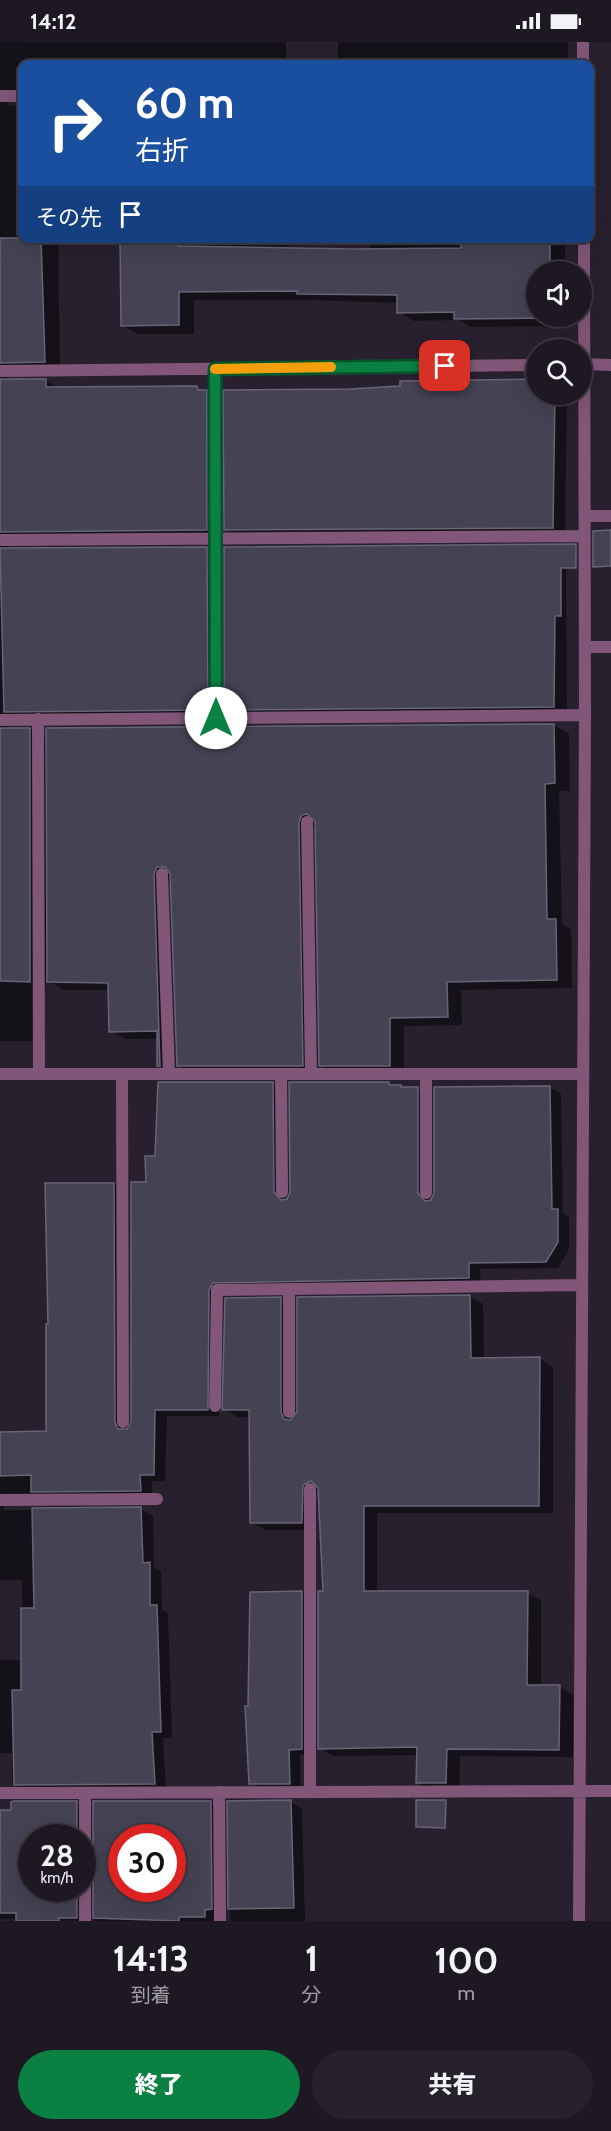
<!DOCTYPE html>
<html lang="ja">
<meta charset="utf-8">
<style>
:root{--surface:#1e1822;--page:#26212a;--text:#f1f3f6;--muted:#a1a0a5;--line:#3c3740;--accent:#0b8043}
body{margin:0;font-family:Cabin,"Noto Sans JP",sans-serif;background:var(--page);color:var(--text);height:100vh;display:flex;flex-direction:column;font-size:22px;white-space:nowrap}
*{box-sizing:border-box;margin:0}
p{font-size:20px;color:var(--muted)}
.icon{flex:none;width:33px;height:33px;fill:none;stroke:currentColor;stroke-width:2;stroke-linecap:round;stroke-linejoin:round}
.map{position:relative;height:1879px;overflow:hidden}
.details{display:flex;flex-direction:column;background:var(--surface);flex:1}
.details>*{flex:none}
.banner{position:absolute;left:18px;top:18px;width:576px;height:183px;border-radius:12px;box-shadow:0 6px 24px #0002,0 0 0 2px var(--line);background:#1a4fa0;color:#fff;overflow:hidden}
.controls{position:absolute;left:526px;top:219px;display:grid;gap:12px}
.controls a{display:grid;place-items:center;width:66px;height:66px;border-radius:50%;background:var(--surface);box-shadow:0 6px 24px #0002,0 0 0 2px var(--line);font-size:30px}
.speed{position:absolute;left:18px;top:1782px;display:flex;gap:12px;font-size:30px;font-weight:700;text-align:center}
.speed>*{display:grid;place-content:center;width:78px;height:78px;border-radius:50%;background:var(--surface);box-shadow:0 6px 24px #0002,0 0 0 2px var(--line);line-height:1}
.speed small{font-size:15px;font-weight:400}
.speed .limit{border:9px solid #d22;background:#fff;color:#111}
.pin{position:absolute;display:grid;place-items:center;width:51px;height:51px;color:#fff;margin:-26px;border-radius:12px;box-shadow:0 3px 9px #0006}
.me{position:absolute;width:66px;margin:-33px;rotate:0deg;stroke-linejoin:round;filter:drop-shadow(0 0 4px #0008)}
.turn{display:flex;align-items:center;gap:21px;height:126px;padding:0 18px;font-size:27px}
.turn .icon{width:78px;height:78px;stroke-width:2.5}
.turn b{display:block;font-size:42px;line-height:51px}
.then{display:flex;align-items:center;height:57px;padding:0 18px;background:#0003;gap:12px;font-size:22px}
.eta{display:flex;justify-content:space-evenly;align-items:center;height:102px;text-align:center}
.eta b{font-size:36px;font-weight:800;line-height:42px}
.cta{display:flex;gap:12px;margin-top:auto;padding:12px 18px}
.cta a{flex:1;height:69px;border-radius:36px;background:var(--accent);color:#fff;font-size:24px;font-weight:800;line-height:69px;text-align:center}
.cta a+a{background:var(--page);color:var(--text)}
.status{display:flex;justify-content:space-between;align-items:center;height:42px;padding:0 30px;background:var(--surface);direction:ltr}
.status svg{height:16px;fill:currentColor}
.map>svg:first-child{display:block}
.shadow{fill:#0007;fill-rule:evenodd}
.building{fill:#444253;stroke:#676578;stroke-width:1.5;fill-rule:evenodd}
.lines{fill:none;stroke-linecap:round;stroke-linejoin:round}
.service{stroke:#815679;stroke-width:12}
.minor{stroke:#815679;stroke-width:12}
.route-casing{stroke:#07532c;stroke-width:15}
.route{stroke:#0b8043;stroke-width:10}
.slow{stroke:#f59e0b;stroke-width:10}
</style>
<div class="status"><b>14:12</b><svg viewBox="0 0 49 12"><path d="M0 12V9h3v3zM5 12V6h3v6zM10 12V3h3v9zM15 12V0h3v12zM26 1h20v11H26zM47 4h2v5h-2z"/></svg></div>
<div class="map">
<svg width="611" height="1879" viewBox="0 0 611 1879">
<rect width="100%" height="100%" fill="#28202e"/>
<path class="shadow" d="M0,0H286V22H22V55H12L7,63L22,64V196H58L60,328L8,333V339L45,338L59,346H197L225,360L350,348L537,338V352H556V357L567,363L565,492L238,495L222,486V496L8,503V508L207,506L225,517L566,511L567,672L239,674L223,665V676L8,682L7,687H29L48,698L554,683L569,692L570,749H559L562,882L571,887L572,946L461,948L462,983L404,984V1032H336L321,1023L317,782L313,789L317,1032H193L178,1023L172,834L168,841L174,1032L159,1023L158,997H125L110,989V948H63L46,937V948L33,947V999H0Z
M338,0H568V22H338Z
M122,196H289V206L370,207V196H565V230H537V274H566V284L471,285L459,278L414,279L399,270V261L310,258H194V292H138L122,283Z
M272,1042L284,1048L285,1159L292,1150L291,1042H389L405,1047H417L429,1054V1160L550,1045L561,1052L563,1171L569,1175V1207L558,1226L480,1227L481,1242L225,1246L220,1255L219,1374H167L165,1439H152V1455L4,1461V1468L141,1467L153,1474L154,1525L161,1529L162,1568L168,1571L172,1696H163L166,1748L24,1749L12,1742V1711H0V1618H22V1538H0V1392L48,1390L114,1142L125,1149L126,1388L132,1384L147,1142L156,1116Z
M469,1254L483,1262L484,1317H540L553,1325V1471H377V1551H527L541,1558V1645H560L573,1653V1715L460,1714L459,1748H431L418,1741V1713L333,1714L320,1706L324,1550L320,1449L316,1451L315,1488H265L252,1481L251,1375H237L224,1367L280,1257L294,1265V1379Z
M301,1550L312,1557V1713H300L301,1747H261L251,1741Z
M95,1760L210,1761L222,1767L223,1879H95ZM122,1796H172V1846H122Z
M291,1760L302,1767L305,1879H230L229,1761Z
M76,1761L88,1767V1879L0,1877V1770ZM32,1796H82V1846H32Z"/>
<path class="building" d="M0,196H41L45,320L0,321Z
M120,196H179V204L352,207L461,206V196H550V230H537V274L551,276L454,277V270L397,271V253L297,252V249L179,250V283L121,284Z
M0,337H46V345L197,344L198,348H207V488L0,490Z
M537,337V352H555L553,486L224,488L223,348L350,347L400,344V339Z
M611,488V524L593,525V489Z
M576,502V526H561V574H555L554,665L224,668V505Z
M207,505L208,668L4,670L0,506Z
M554,682L555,741L545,742L547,877H556L557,938L447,940L448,975L390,976V1024H319L315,780L307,772L302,773L299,780L303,1024H177L170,832L165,825H157L154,832L160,1024H157V989L109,990L108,941L47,940L46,686Z
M0,686H30V940L0,939Z
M158,1040H273L274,1150L281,1158L287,1157L290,1150L289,1040H389V1043H401V1045H418V1151L425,1159L431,1158L434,1151V1045L550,1044L552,1167H558V1200L546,1220L469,1221V1236L213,1241L209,1248L208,1368H155L154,1433H140L141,1449L31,1450V1433L0,1434V1390L46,1389V1282H48L45,1141H114L115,1380L118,1387H127L131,1380V1140H146L145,1114H155Z
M470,1253L471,1316L540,1315L539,1464H364V1549H528L527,1643H560L559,1708L447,1707L446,1741H416L417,1705L318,1707V1549H323L318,1446L311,1439L303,1443L302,1481H250L249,1368H222L225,1256L281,1255V1370L284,1377L290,1378L297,1370V1255Z
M141,1465L143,1521L150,1520V1563H157L161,1690H152L155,1742L14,1743L12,1648H21V1566H34L32,1466Z
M302,1549V1707L289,1708L290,1742H249L245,1664H248L250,1550Z
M291,1758L294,1866L228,1867L227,1759Z
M416,1758H446L445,1786L416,1785Z
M77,1759V1796H32V1846H77V1876H59V1879H16V1871H0V1768H11V1760L14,1759Z
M93,1759H211L212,1867L205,1868V1875H179V1879L93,1876ZM122,1796H172V1846H122Z"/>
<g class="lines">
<path class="service" d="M307,780L311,1032
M162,832L169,1032
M281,1032L282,1150
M426,1151V1032
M215,1364L217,1248
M289,1370V1247"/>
<path class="minor" d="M583,0V22
M0,54H22
M582,322L611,323
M215,327L216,676
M0,329L537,323
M585,474H611
M0,498L585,494
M585,605H611
M38,677L39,1032
M0,678L585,673
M0,1032H583
M122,1032L123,1380
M217,1248L582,1243
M310,1447V1750
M0,1458L157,1457
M219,1750L220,1879
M0,1751L611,1749
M85,1879V1751
M579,1879L585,673L584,196"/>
</g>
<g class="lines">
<defs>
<path id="route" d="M216,676L215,327L445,324"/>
</defs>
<use href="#route" class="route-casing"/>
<use href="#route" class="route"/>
<path class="slow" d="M215,327L331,325"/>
</g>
</svg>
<div class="controls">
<a><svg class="icon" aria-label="sound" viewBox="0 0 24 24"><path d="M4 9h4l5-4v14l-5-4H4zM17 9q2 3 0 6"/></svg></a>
<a><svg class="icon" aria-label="search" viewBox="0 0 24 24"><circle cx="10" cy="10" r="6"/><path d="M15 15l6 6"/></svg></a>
</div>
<div class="speed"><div>28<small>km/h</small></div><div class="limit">30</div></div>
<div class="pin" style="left:445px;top:324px;background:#d93025"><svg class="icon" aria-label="arrive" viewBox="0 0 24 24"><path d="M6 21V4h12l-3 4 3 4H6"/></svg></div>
<svg class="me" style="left:216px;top:676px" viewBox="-20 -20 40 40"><circle r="19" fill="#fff"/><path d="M0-13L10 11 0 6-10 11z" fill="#0b8043"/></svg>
<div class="banner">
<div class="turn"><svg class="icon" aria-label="right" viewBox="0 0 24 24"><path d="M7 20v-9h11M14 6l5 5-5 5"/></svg><div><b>60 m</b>右折</div></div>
<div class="then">その先<svg class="icon" aria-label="arrive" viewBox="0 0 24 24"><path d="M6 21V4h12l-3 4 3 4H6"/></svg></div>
</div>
</div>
<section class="details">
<div class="eta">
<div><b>14:13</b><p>到着</p></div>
<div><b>1</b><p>分</p></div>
<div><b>100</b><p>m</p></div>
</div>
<div class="cta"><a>終了</a><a>共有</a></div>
</section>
